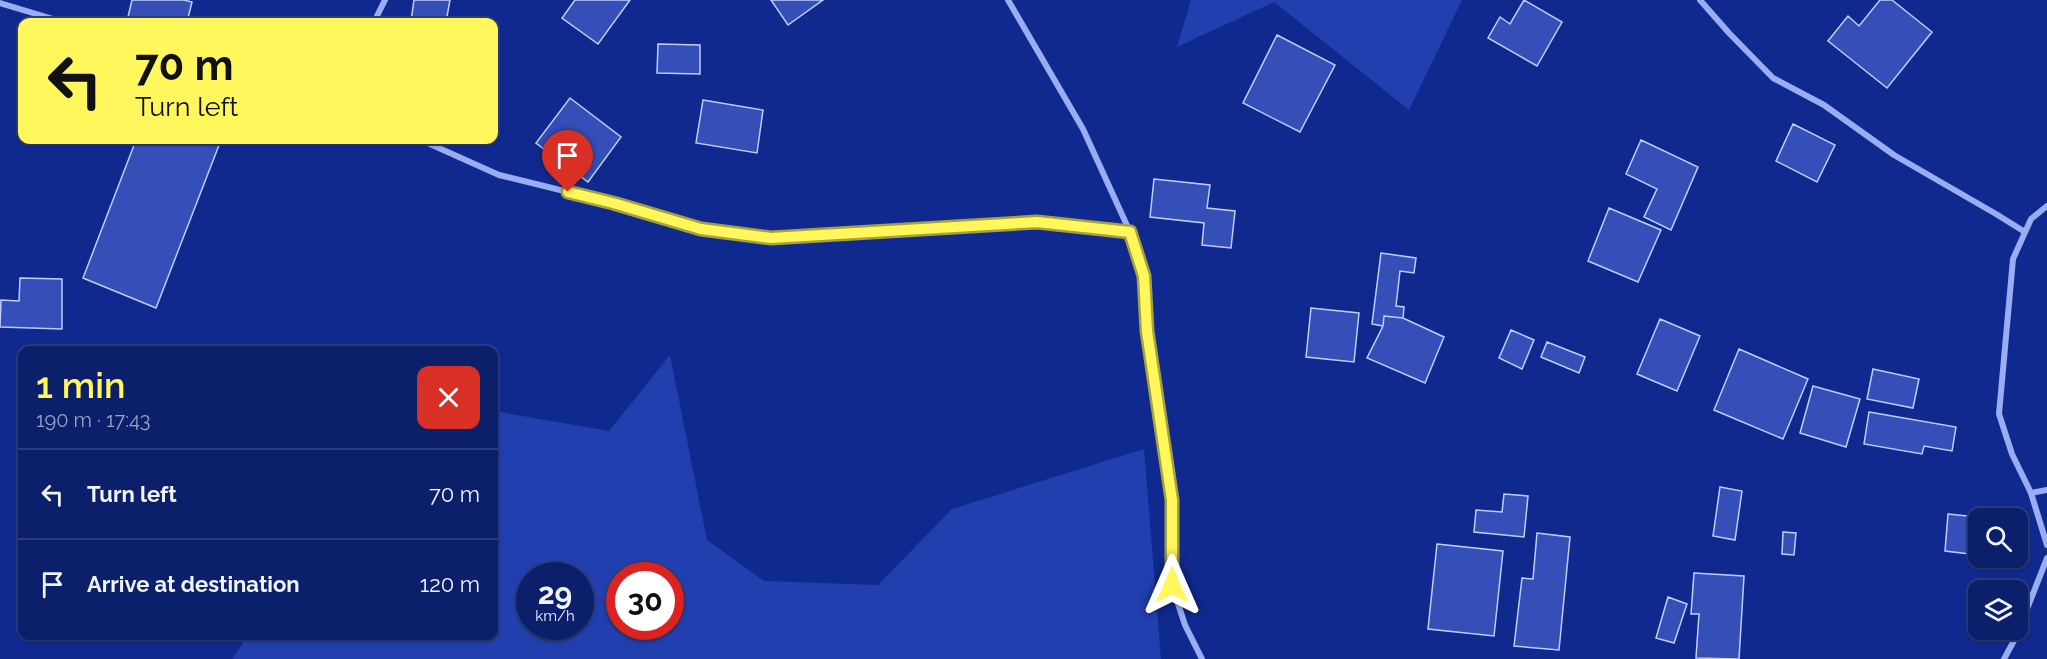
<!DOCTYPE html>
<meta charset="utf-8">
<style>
:root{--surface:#0c1f6b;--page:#152771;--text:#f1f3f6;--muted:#9aa2c1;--line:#2c3d7e;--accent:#fff75c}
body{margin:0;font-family:Raleway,sans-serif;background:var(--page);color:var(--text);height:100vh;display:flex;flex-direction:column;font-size:22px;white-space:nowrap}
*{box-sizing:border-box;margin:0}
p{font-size:20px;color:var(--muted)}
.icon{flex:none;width:33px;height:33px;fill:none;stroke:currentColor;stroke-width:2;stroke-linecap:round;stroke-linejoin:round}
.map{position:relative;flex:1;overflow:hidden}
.side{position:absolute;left:18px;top:346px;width:480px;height:294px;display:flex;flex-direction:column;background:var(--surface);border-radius:12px;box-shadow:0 2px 4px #0004,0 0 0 2px var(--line)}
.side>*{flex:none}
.hud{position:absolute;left:18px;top:18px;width:480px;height:126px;border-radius:12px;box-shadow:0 2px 4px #0004,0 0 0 2px var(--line);background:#fff75c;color:#111;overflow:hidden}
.tools{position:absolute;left:1968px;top:508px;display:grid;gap:12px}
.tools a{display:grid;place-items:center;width:60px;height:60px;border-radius:12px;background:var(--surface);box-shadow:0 2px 4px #0004,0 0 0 2px var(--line);font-size:30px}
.speed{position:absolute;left:516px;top:562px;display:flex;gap:12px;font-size:30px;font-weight:700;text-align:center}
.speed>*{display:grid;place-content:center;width:78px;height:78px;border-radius:50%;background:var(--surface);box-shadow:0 2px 4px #0004,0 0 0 2px var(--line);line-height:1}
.speed small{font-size:15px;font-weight:400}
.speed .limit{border:9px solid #d22;background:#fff;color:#111}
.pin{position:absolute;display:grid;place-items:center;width:51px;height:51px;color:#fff;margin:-62px -26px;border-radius:50% 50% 50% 0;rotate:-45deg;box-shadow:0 0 6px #0007}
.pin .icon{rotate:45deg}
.me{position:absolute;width:66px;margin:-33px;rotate:0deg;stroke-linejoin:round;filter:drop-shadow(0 0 4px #0008)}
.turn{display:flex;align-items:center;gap:21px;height:126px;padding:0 18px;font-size:27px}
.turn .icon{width:78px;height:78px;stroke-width:2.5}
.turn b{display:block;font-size:42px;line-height:51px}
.round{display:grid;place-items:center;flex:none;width:63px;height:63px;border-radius:12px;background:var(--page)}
.summary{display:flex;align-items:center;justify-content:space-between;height:102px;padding:0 18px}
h1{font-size:36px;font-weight:600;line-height:45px;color:var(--accent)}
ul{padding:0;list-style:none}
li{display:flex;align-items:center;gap:18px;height:90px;padding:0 18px;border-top:2px solid var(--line)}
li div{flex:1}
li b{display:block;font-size:22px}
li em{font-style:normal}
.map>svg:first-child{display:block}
.green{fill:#223faf;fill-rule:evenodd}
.building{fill:#344fb7;stroke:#c1cefd;stroke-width:1.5}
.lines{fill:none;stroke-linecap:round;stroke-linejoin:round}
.street{stroke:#9aadf3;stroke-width:6}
.route-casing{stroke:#a6a13c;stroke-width:15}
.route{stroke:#fff75c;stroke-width:10}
</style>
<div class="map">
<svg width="2047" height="659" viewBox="0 0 2047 659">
<rect width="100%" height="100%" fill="#10298f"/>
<path class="green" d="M1191,0H1462L1409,110L1274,2L1177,47Z
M670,355L707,540L764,581L878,585L952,509L1144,449L1161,659H232L248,636H494V411L609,431ZM530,576H580V627H530ZM620,576H670V627H620Z"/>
<path class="building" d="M132,0H184L192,2L187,22H150L128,17Z
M414,0H450L446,22L411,21Z
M575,0H630L598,44L562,18Z
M771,0H823L788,25Z
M1524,0L1562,22L1537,66L1488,38L1500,17L1510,24Z
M1880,0H1892L1932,32L1887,88L1828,41L1848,16L1859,26Z
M1277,35L1335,65L1300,132L1243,103Z
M658,44L700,45V74L657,73Z
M570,98L621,137L588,182L536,143Z
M703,100L763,110L757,153L696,143Z
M1793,124L1835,145L1817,182L1776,161Z
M136,140H221L156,308L83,278Z
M1641,140L1698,167L1671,230L1644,217L1657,189L1626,174Z
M1154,179L1210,185L1207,208L1235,211L1231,248L1202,245L1204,223L1150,217Z
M1609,208L1661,230L1638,282L1588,261Z
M1381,253L1416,258L1414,273L1400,271L1396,306L1404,307L1403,318L1384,316L1383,326L1372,324Z
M20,278L62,279V329L0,327L1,300L19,301Z
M1311,308L1359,313L1354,362L1306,357Z
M1384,316L1403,318L1444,337L1425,383L1367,358L1383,326Z
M1660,319L1700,336L1677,391L1637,374Z
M1511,330L1534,340L1522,369L1499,358Z
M1547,342L1585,357L1579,373L1541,357Z
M1739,349L1808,379L1783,439L1714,410Z
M1873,369L1919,379L1913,408L1867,399Z
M1813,386L1860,399L1846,447L1800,433Z
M1869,412L1956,427L1952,451L1924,446L1922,454L1864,444Z
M1720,487L1742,491L1735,540L1713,536Z
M1504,494L1528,496L1524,537L1474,532L1476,510L1502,512Z
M1948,514L1987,518L1978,519V555L1945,551Z
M1783,532L1796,533L1794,555L1782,554Z
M1537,533L1570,537L1559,650L1514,646L1522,578L1533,579Z
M1437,544L1503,551L1494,636L1428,629Z
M1694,573L1744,576L1739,659L1696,658L1699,614H1691Z
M1668,597L1687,604L1674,643L1656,638Z"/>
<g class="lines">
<path class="street" d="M1008,0L1083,129L1130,232L1144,276L1147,331L1172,500V585L1185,625L1202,659
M1700,0L1729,33L1773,78L1824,105L1894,155L1996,214L2025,232
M0,3L63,22
M376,22L377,16L385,0
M421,140L499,175L613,203L701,229L771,238L1037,222L1130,232
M2047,206L2031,219L2013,259L1999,414L2012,454L2031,493L2047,545
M2031,493L2047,490
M2004,659L2016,637L2047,558"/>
</g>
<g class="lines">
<defs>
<path id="route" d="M568,192L613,203L701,229L771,238L1037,222L1130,232L1144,276L1147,331L1172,500V585"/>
</defs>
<use href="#route" class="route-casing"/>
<use href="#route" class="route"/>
</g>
</svg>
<div class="tools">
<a><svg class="icon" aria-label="search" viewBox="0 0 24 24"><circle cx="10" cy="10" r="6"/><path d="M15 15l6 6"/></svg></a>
<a><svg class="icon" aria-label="layers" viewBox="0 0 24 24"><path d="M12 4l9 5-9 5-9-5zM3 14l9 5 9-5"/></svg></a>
</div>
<div class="speed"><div>29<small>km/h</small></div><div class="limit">30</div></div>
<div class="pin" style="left:568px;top:192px;background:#d93025"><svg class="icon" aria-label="arrive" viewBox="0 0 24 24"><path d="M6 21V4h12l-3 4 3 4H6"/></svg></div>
<svg class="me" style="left:1172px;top:585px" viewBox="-20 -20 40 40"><path d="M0-17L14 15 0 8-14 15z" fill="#fff75c" stroke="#fff" stroke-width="4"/></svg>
<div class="hud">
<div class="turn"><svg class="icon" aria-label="left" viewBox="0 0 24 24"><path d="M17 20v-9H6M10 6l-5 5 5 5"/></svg><div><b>70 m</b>Turn left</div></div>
</div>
<section class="side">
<div class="summary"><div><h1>1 min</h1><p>190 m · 17:43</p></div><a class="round" style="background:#d93025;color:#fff"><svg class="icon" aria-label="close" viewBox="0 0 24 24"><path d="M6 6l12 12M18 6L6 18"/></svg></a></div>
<ul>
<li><svg class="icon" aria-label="left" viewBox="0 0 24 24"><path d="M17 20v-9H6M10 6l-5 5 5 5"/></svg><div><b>Turn left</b></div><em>70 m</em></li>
<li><svg class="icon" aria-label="arrive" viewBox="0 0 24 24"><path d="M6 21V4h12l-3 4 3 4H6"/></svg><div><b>Arrive at destination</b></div><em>120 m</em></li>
</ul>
</section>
</div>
